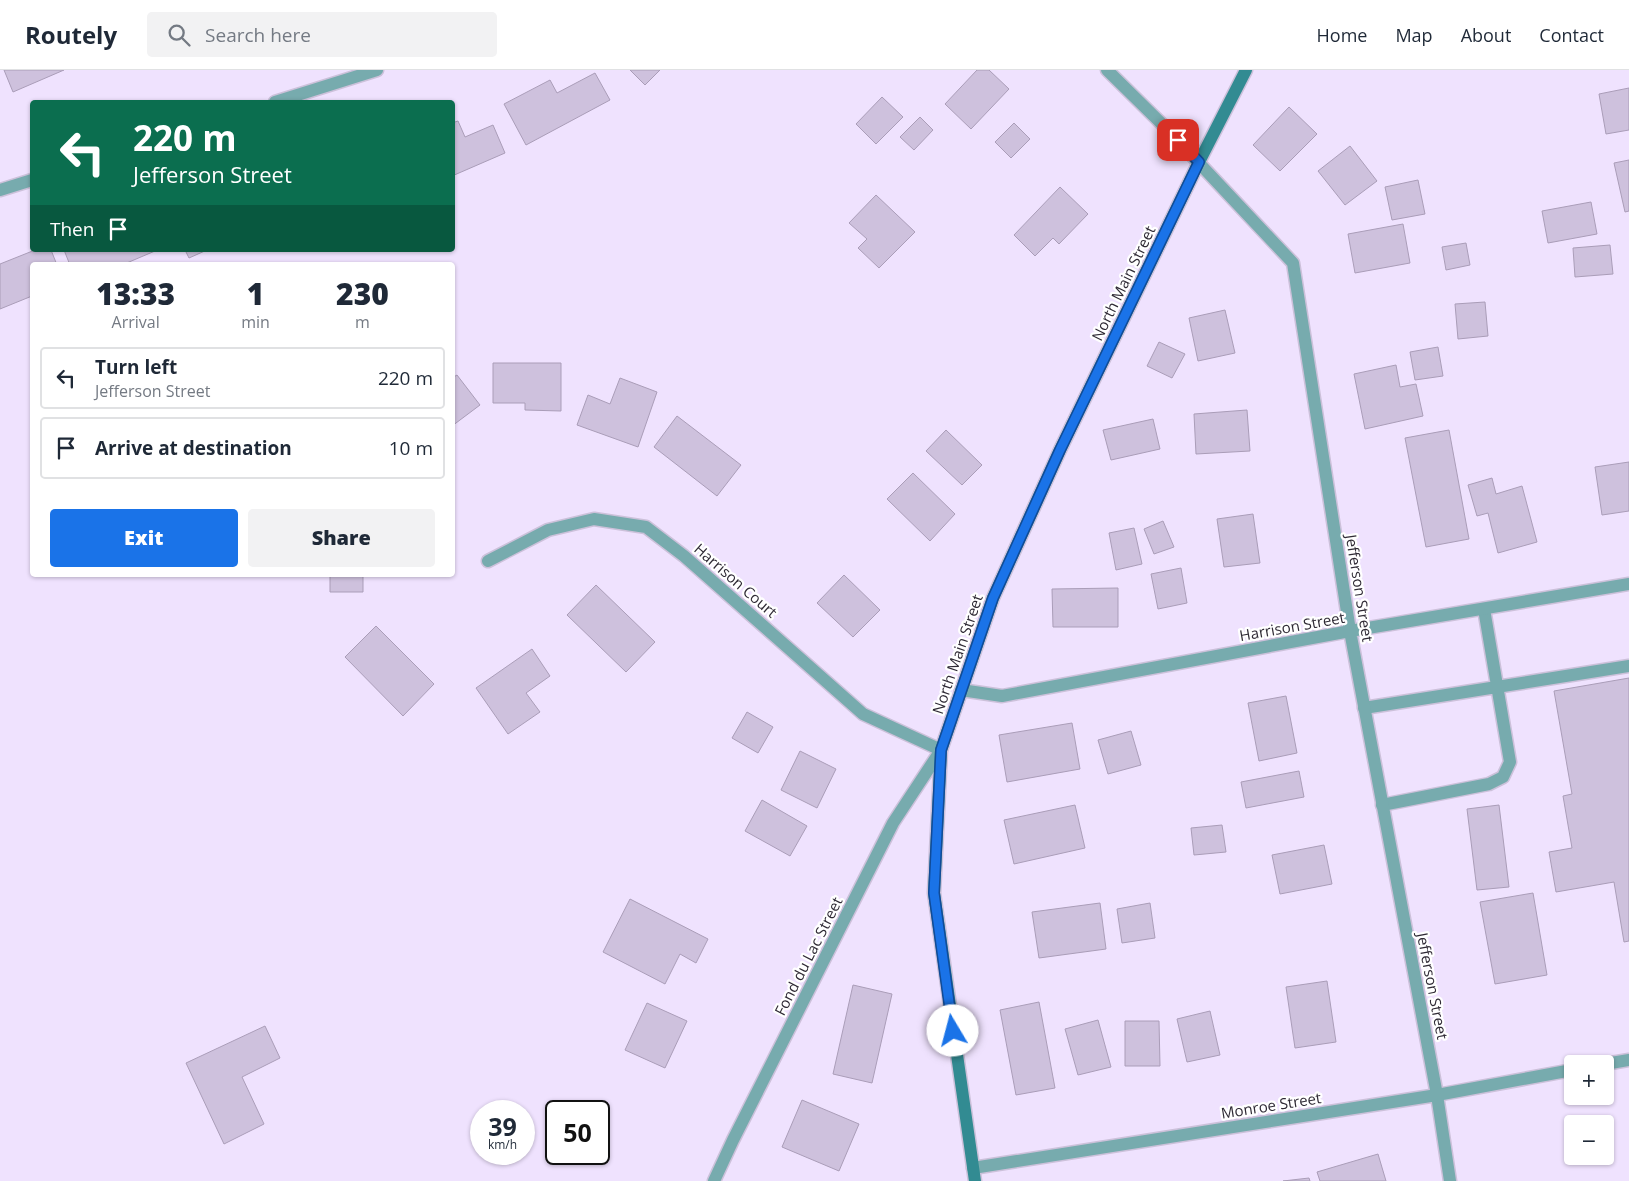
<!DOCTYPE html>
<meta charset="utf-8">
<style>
:root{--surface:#fff;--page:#f2f2f3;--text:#1f2937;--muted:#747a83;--line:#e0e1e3;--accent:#1a73e8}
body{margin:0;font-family:"Open Sans",sans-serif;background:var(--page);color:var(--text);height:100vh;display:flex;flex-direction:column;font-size:19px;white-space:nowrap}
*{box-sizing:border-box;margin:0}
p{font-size:16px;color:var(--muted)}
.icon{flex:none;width:28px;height:28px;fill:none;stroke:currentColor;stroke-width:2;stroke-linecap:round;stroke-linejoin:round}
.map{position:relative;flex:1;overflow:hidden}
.side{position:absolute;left:30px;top:192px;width:425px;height:315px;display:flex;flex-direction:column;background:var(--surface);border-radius:5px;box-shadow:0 1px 4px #0004}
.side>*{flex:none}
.hud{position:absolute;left:30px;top:30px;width:425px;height:152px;border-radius:5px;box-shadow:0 1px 4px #0004;background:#0b6e4f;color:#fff;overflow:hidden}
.fabs{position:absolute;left:1564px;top:985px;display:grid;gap:10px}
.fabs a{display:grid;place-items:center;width:50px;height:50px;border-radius:5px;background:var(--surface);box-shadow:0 1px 4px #0004;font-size:25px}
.speed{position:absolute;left:470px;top:1030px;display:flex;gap:10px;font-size:25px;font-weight:700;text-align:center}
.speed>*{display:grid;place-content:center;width:65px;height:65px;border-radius:50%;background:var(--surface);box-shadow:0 1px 4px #0004;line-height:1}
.speed small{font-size:12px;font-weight:400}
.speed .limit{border:2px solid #111;border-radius:8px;background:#fff;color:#111}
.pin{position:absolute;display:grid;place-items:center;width:42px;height:42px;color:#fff;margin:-21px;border-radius:10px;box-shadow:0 2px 8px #0006}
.me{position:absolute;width:55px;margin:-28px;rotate:352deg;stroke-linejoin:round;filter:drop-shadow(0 0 4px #0008)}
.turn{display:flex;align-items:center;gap:18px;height:105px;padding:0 20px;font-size:22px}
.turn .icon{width:65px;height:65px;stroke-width:2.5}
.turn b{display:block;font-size:35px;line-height:42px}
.then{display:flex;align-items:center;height:48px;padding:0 20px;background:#0003;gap:10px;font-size:19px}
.eta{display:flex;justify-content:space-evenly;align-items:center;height:85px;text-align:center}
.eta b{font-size:30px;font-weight:800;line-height:35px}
.button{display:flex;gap:10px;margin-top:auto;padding:10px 20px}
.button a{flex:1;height:58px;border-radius:5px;background:var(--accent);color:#fff;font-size:20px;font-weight:800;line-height:58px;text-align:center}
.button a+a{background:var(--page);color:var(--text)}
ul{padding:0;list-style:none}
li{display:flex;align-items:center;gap:15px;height:62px;margin:0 10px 8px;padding:0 10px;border:2px solid var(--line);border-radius:5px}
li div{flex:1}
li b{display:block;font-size:19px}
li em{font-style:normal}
header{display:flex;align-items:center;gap:30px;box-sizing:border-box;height:70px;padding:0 25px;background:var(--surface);border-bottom:1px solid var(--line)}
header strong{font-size:24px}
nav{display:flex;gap:28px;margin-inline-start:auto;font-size:18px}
.search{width:350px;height:45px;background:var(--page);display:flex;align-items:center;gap:12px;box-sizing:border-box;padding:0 18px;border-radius:5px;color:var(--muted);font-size:19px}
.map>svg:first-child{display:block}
.building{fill:#cec1dd;stroke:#aa9db8}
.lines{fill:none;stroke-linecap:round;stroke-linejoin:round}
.service-casing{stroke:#ccc1da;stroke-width:15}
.minor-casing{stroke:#ccc1da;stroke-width:15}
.secondary-casing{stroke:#ccc1da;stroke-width:15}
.service{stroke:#77abae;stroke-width:12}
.minor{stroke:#77abae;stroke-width:12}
.secondary{stroke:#328b92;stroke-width:12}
.route-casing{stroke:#114b97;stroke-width:12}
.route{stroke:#1a73e8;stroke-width:9}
.labels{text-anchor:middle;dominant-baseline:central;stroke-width:4.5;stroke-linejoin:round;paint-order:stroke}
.street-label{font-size:15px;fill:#2f2a35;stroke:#fff}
</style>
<header>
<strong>Routely</strong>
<div class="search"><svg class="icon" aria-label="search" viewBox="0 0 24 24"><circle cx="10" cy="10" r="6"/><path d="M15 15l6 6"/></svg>Search here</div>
<nav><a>Home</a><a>Map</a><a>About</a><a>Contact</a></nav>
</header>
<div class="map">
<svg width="1629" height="1111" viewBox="0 0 1629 1111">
<rect width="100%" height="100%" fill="#efe2fe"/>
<path class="building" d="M4,0H64L13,22Z
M630,0H660L645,15Z
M977,0H989L1009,19L971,59L945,34Z
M595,3L610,30L526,75L504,34L550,10L557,23Z
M1629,18V60L1606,64L1599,24Z
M882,27L903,47L876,74L856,54Z
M1289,37L1317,64L1280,101L1253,75Z
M920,47L933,60L914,80L900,67Z
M458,51L465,67L493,55L505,83L452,106V53Z
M1014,53L1030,69L1011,88L995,72Z
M1350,76L1377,111L1345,135L1318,101Z
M1629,90V141L1625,142L1614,93Z
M1418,110L1425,144L1392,150L1385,117Z
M1060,117L1088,144L1059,174L1053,168L1035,186L1014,165Z
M876,125L915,162L879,198L858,178L867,169L849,153Z
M1591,132L1597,164L1548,173L1542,141Z
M1403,154L1410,193L1355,203L1348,164Z
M1466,173L1470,195L1446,200L1442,177Z
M1610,175L1613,204L1575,207L1573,178Z
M35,180H51L57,195H32V226L0,239V194Z
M64,180H155V181L122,195H70Z
M185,180H207L189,188Z
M1485,232L1488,266L1458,269L1455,234Z
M1225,240L1235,283L1198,291L1189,248Z
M1159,272L1185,284L1172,308L1147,296Z
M1438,277L1443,306L1415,310L1410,282Z
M493,293H561V341L525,340V333H493Z
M1396,295L1400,317L1416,314L1423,346L1365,359L1354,304Z
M457,305L480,335L452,356V308Z
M620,308L657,322L638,377L577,355L588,325L610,334Z
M1247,340L1250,381L1196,384L1194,344Z
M677,346L741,395L717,426L654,377Z
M1153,349L1160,379L1111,390L1103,360Z
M946,360L982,395L962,415L926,381Z
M1449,360L1469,469L1426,477L1405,368Z
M1629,392V441L1602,445L1595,397Z
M913,403L955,444L930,471L887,429Z
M1492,408L1496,424L1522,416L1537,472L1498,483L1488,443L1477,446L1468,415Z
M1253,444L1260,493L1224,497L1217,449Z
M1163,451L1174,477L1154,484L1144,459Z
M1134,458L1142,494L1116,500L1109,463Z
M1181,498L1187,533L1158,539L1151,504Z
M330,505H363V522H330Z
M844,505L880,540L853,567L817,533Z
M596,515L655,572L626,602L567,545Z
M1118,518V557H1053L1052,519Z
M376,556L434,614L403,646L345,587Z
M532,579L550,606L526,623L540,642L508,664L476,618Z
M1629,608V871L1624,872L1614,812L1556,822L1549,782L1572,778L1563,726L1572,724L1554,621Z
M1286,626L1297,683L1259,691L1248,633Z
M747,642L773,657L758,683L732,668Z
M1072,653L1080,699L1007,712L999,665Z
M1131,661L1141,695L1108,704L1098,670Z
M800,681L836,699L817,738L781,720Z
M1299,701L1304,727L1246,738L1241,712Z
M762,730L807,756L790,786L745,761Z
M1075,735L1085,778L1014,794L1004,750Z
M1499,735L1509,817L1477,820L1467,739Z
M1222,755L1226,782L1194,785L1191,758Z
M1324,775L1332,814L1280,824L1272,785Z
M1533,823L1547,905L1495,914L1480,832Z
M630,829L708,869L696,893L680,884L665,914L603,882Z
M1100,833L1106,879L1039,888L1032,842Z
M1150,833L1155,868L1122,873L1117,839Z
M1327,911L1336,972L1295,978L1286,917Z
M853,915L892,924L872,1013L833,1004Z
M1039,932L1055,1018L1016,1025L1000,940Z
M647,933L687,951L665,998L625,980Z
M1210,941L1220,985L1187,992L1177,949Z
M1098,950L1111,997L1078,1005L1065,959Z
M1125,951H1159L1160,996H1125Z
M265,956L280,988L242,1007L264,1054L224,1074L186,993Z
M802,1030L859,1054L839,1101L782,1077Z
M1378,1084L1386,1111H1320L1317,1102Z
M1309,1108L1310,1111H1283Z"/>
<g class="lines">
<defs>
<path id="service" d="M1364,638L1629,596
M1382,735L1489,714L1503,707L1510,692L1484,539"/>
<path id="minor" d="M1107,0L1167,59L1293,193L1350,561L1437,1025L1450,1111
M275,32L377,0
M0,120L32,110
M488,491L548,460L594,449L646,457L684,486L863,644L941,680L893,753L733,1070L714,1111
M961,620L1002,626L1350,561L1629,514
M1605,994L1629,990
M973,1098L1437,1025L1572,1000"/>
<path id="secondary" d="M975,1111L934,823L941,680L993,528L1060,380L1199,92L1246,0"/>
</defs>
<use href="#service" class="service-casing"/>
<use href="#minor" class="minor-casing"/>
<use href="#secondary" class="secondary-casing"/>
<use href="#service" class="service"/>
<use href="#minor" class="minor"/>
<use href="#secondary" class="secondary"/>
</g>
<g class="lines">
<defs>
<path id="route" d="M953,961L934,823L941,680L993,528L1060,380L1199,92L1178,70"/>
</defs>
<use href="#route" class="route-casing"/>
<use href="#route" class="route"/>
</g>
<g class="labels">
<g class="street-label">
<text transform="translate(1123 213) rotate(-64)">North Main Street</text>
<text transform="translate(736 510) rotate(41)">Harrison Court</text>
<text transform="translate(1360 518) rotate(81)">Jefferson Street</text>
<text transform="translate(1292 556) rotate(-10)">Harrison Street</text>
<text transform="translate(957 584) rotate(-71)">North Main Street</text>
<text transform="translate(808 886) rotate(-63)">Fond du Lac Street</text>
<text transform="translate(1433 916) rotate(79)">Jefferson Street</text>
<text transform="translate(1271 1035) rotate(-9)">Monroe Street</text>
</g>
</g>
</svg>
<div class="fabs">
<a>+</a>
<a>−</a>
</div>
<div class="speed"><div>39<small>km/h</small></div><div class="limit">50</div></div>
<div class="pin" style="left:1178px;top:70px;background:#d93025"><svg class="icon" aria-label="arrive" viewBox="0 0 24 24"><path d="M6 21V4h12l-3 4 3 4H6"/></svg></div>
<svg class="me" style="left:953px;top:961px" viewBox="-20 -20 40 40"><circle r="19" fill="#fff"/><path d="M0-13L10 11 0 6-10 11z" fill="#1a73e8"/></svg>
<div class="hud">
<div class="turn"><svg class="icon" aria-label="left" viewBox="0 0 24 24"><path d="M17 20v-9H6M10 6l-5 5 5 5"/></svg><div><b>220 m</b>Jefferson Street</div></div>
<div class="then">Then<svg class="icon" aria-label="arrive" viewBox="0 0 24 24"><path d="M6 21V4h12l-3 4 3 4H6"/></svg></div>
</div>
<section class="side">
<div class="eta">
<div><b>13:33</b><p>Arrival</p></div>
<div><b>1</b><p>min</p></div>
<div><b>230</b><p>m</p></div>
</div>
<ul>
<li><svg class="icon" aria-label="left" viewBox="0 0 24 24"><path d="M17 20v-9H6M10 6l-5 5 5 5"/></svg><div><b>Turn left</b><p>Jefferson Street</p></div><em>220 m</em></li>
<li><svg class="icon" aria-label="arrive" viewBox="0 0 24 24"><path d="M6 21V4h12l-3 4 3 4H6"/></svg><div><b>Arrive at destination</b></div><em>10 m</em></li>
</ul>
<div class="button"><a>Exit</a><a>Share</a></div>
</section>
</div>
